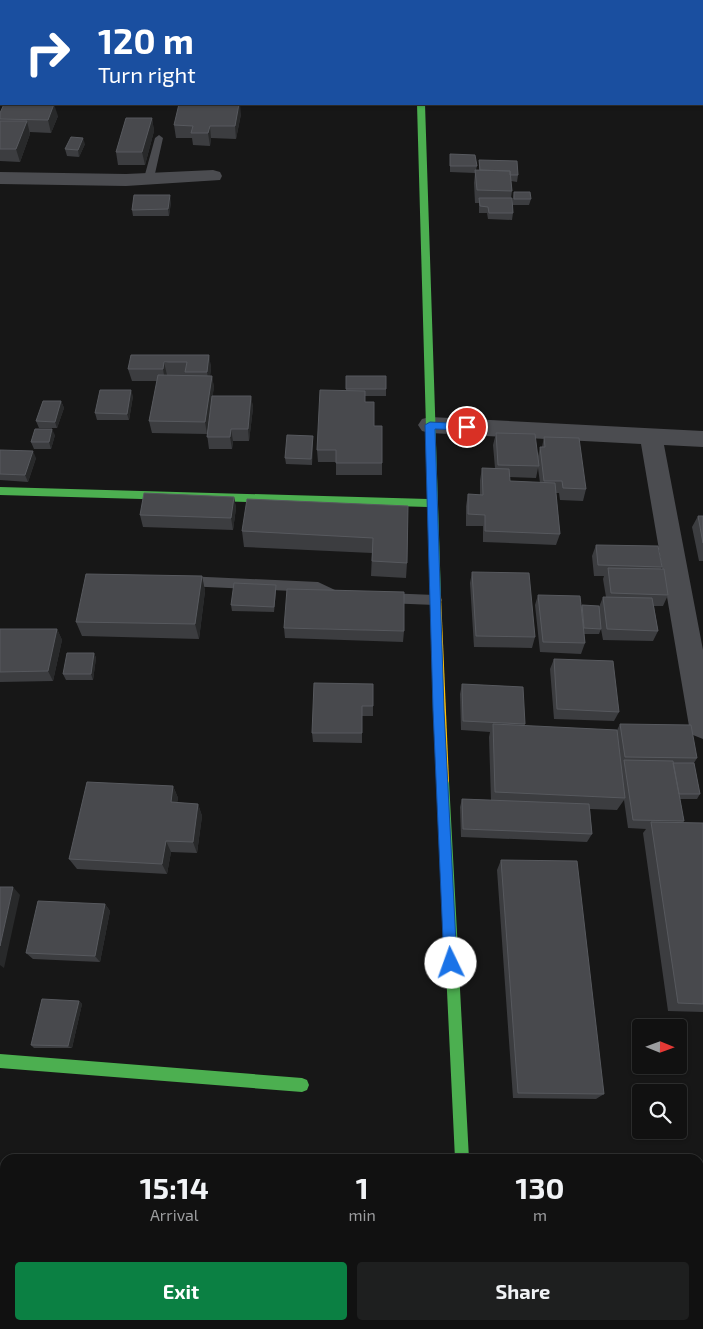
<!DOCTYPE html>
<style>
:root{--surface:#111;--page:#1e1f1f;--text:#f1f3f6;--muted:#9c9d9f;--line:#303131;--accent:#0b8043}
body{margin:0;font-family:"Exo 2",sans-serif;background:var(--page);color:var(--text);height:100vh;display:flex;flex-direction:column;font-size:19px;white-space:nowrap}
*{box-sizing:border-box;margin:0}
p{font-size:16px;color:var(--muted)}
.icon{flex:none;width:28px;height:28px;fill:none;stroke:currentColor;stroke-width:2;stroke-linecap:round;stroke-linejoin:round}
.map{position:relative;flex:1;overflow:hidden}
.drawer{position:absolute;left:0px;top:1154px;width:704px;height:176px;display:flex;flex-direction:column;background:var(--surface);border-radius:15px 15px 0 0;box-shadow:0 1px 4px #0004,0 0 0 1px var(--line)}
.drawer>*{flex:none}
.hud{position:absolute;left:0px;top:0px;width:704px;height:105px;box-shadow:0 1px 4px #0004,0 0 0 1px var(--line);background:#1a4fa0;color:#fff;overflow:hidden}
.needle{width:32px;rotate:91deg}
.buttons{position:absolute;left:632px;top:1019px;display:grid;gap:10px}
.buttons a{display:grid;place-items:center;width:55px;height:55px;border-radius:5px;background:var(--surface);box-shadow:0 1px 4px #0004,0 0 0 1px var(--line);font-size:25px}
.pin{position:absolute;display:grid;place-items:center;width:42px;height:42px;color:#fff;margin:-21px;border:2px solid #fff;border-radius:50%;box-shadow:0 1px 5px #0007}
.me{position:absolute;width:55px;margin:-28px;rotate:357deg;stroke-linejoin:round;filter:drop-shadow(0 0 4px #0008)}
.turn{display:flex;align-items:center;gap:18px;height:105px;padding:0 15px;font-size:22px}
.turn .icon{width:65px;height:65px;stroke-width:2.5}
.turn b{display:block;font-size:35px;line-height:42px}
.eta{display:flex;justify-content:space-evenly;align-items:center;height:85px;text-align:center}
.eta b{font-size:30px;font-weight:700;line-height:35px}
.cta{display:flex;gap:10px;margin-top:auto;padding:10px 15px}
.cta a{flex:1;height:58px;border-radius:5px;background:var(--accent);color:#fff;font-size:20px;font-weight:700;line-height:58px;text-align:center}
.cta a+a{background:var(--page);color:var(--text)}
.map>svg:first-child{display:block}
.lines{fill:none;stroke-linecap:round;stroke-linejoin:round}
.lane{fill:#4b4c50;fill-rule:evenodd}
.street{fill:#4b4c50;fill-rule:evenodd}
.fast{fill:#4caf50;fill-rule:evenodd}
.slow{fill:#ffc107;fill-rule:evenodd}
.wall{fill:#3c3d40;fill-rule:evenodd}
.shaded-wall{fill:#28292a}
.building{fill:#48494d;stroke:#57595e}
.route{fill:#1a73e8;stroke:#114b97}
</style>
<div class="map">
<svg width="703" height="1329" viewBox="0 0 703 1329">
<rect width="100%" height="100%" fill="#171717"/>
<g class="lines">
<path class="lane" d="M328,0H336L337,1H329Z
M159,135L163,138L154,178L149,181L146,180L144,178L155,138Z
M185,576L318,582L335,590L347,591L349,595L347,599L333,600L316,592L185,586L180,585L179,581L180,577Z
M385,593L435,595L440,596L442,600L440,604L435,605L385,603L380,602L378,598L380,594Z"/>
<path class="street" d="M410,0H426V1H410Z
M674,0H690L691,1H675Z
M213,170L220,172L222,176L220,180L126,186L0,184V172L126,174Z
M430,417L703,431V447L664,445L703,650V739L693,735L689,726L641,444L430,433L422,431L418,425L422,419Z
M0,1269H5V1307H0Z
M530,1325H571L573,1329H532Z"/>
<path class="fast" d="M417,104H425L441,596L440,599H432L431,596L428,507L0,495V487L428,499Z
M443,775L447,777L449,781L469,1159H455L437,781L439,777Z
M0,1054L302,1078L307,1080L309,1085L307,1090L302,1092L0,1068Z"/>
<path class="slow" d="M436,592L441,596L449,781L447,785L443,787L439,785L437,781L431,596Z"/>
</g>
<path class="wall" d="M187,0H211V1H187Z
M528,0H632V1H528Z
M703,26V87H702V27Z
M0,113L58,116L51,133L30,132V134L20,162L0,161Z
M241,114L236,139L211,138L210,146L193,145L192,138H176L174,125Z
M152,118L154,131L145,165H118L116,152Z
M85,144L79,157L67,156L65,149Z
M450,154L477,166L476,170H479V160L518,175L517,182L511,181L512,191L511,198L513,213L512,220L488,219L487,213H479V203H475L474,183L475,173L450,172Z
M514,192L531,199L529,205H513V198Z
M171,202L169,216H133L132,210Z
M209,355L211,368L210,376H212L214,388L212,396H251L253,408L249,441H233L232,449H209L207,434L152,433L149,421L157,381H132L128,369Z
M346,376L386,389V396H365V402L374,426L382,463V475H336V462H318L317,450L346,390Z
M133,396L129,420H97L95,413Z
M61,401L64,408L57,428H39L36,421Z
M496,433L538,456L540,447H542L544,437L586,489L583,501L560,500L559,493H556L560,534L556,545L483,542V526H466V506L468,494L480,495V480L482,468H495L493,445ZM538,468L540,483L510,481L509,477L536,478Z
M55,435L51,449H34L31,442Z
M313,442L312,465L286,464L285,458Z
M0,450L36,458L28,482L0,480Z
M234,497L236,508L233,530L143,527L140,515Z
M408,506L407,563L406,578L371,576L372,553L244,547L242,531Z
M698,516H703V561H699L692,527Z
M596,545L662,567L661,569L668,595L663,606H654L658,631L653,641L603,640L601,629L599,634H584L585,643L581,654L540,652L535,605L538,595L581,607L582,605L599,607L603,597H606L603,579L604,576H594L592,556Z
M472,572L535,637L532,648L474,647L470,583Z
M202,576L205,591L199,639L82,636L76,622Z
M276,585V591L274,612L232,611L231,605Z
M284,628L404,631L403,642L285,638Z
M0,629H57L62,640L53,681L0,682Z
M94,653L96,658L93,680H66L63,674Z
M554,659L619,712L614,721L554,719L550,669Z
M373,684V716H362V743L313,742L312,733Z
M462,684L525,724L524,726L617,730L620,724L697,758L694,763L700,794L697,799H680L684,821L682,823H703V1012L668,1011L643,833L646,829L628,828L624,800L617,810L590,809L592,834L587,842L461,837L460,807L462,799L491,800L489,737L490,732L461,730L460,694Z
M173,786L178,798L177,803L198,804L202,816L197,853L171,852L167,874L77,869L69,859Z
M501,860L604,1094L596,1099L513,1098L497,870Z
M105,904L110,911L100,962L33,959L26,953Z
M79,1001L82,1004L72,1048H34L31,1045Z"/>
<path class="shaded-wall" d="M6,0H15V1H5Z
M1,6V32L0,34V8Z
M54,104L58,116L51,133L48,120Z
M239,104H240L241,114L236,139L235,126Z
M152,118L154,131L145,165L142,152Z
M27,121L30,134L20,162L16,149Z
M210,126L211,138L210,146L208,133Z
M83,138L85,144L79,157L78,150Z
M170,195L171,202L169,216L168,209Z
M209,355L211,368L209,385L207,372Z
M164,362L167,375L165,381L163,369Z
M212,376L214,388L207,434L205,422Z
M131,390L133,396L129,420L127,414Z
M251,396L253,408L249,441L248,429Z
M61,401L64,408L57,428L55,422Z
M52,429L55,435L51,449L49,442Z
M231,429L233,441L232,449L230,437Z
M33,451L36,458L28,482L25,475Z
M234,497L236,508L233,530L231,518Z
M202,576L205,591L199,639L195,624Z
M57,629L62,640L53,681L48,671Z
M94,653L96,658L93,680L91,674Z
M173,786L178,798L175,814L171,802Z
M198,804L202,816L197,853L193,842Z
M166,841L171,852L167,874L162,864Z
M13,887L20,895L4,968L0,965V946Z
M105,904L110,911L100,962L95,956Z
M79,1001L82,1004L72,1048L68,1046Z"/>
<path class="building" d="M0,0H4V1H1V6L0,8Z
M67,0H94V1H66Z
M460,0H503V1H460Z
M532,0H574L575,1H532Z
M576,0H632V1H576Z
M639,0H671V1H639Z
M702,26H703V70H702Z
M4,104H54L48,120L0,119V113Z
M179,104H239L235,126H210L208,133H191L193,126L174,125Z
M126,118H152L142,152H116Z
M0,121H27L16,149H0Z
M71,137L83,138L78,150L65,149Z
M450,154L475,155L477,166H450Z
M479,160L517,161L518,175H510V171L480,170Z
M475,170L510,171L512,191L477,190Z
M514,192H530L531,199H514Z
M134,195H170L168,209L132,210Z
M479,198H512L513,213H489L488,207L480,206Z
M131,355H209L207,372H185L187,362H164L163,369H128Z
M158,375L212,376L205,422L149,421Z
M346,376H386V389H346Z
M100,390H131L127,414L95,413Z
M320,390L365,391V402H374V426H382V463H336V450H317Z
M212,396H251L248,429H231L230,437H207Z
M43,401H61L55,422L36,421Z
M35,429H52L49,442H31Z
M496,433L535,434L539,466L498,465Z
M287,435L313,436L311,459L285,458Z
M544,437L579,438L586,489L563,488L562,481H544L540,447H545Z
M0,450L33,451L25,475L0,474Z
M482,468L509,469L510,481L555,483L560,534L485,531V515L468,514V494L483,495Z
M144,493L234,497L231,518L140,515Z
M247,499L408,506L407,563L372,561L373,538L242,531Z
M698,516H703V543Z
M596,545L658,546L662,567L598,565Z
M608,568L664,569L668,595L611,593Z
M472,572L529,573L535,637L476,636Z
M86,574L202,576L195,624L76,622Z
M234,583L276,585L274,607L231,605Z
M287,589L404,592V631L284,628Z
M538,595L580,596L585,643L543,642Z
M603,597L652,598L658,631L607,629Z
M582,605L599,606L601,629L584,628Z
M0,629H57L48,671L0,672Z
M67,653H94L91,674H63Z
M554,659L613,661L619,712L557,709Z
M314,683L373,684V706H362V733H312Z
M462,684L523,687L525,724L463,721Z
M493,724L617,730L625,798L495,792Z
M620,724L691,725L697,758L625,757Z
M624,760L673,761L684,821L633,820Z
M673,763H694L700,794H679Z
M87,782L173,786L171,802L198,804L193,842L166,841L162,864L69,859Z
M462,799L589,804L592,834L463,829Z
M651,822L703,823V1004L678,1003Z
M501,860L577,861L604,1094L518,1093Z
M0,887H13L0,946Z
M38,901L105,904L95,956L26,953Z
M42,999L79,1001L68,1046L31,1045Z"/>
<path class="route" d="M430,422L467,424L472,427L467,430L435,429L444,710L457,963L455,968L451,970L446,968L444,963L433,710L425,425Z"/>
</svg>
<div class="buttons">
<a><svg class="needle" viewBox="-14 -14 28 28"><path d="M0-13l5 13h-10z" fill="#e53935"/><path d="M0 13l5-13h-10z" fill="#9c9d9f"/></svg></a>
<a><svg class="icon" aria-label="search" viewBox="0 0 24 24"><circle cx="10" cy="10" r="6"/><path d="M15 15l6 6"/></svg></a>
</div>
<div class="pin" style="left:467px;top:427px;background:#d93025"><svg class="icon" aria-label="arrive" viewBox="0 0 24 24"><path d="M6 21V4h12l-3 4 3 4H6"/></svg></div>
<svg class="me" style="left:451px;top:963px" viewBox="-20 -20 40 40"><circle r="19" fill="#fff"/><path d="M0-13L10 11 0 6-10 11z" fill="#1a73e8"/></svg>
<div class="hud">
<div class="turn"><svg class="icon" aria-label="right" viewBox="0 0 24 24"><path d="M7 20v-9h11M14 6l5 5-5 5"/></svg><div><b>120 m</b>Turn right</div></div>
</div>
<section class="drawer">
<div class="eta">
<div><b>15:14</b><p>Arrival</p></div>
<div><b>1</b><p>min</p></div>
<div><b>130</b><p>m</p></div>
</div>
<div class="cta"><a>Exit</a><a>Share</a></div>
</section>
</div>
